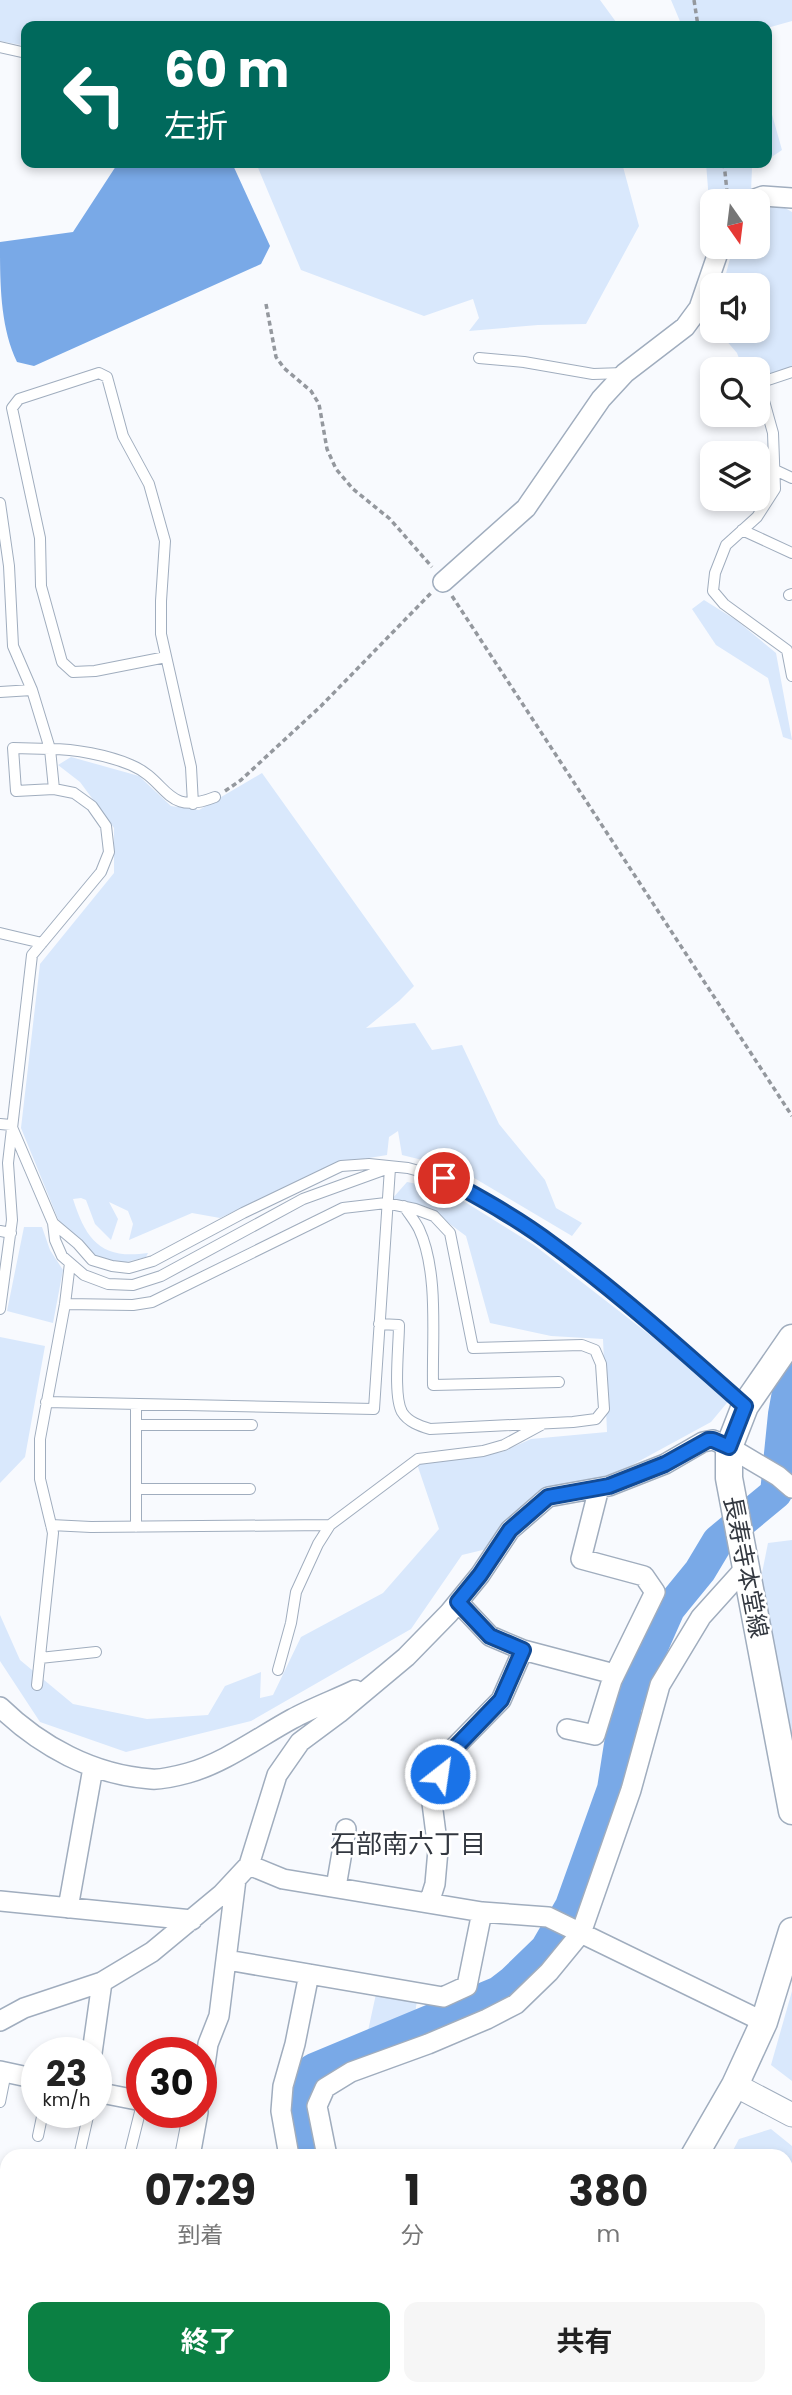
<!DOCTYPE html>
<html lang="ja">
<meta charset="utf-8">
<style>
:root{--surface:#fff;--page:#f6f6f6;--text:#222;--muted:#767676;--accent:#0b8043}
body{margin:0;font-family:Poppins,"Noto Sans JP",sans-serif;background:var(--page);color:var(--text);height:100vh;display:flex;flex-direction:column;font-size:26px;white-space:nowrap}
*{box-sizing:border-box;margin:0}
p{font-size:23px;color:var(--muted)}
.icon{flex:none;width:38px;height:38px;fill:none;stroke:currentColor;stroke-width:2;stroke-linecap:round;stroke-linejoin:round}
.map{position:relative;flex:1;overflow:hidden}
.side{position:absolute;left:0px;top:2149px;width:793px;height:247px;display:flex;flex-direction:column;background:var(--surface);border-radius:21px 21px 0 0;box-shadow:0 4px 10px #0003}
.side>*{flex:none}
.hud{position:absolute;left:21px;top:21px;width:751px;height:147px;border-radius:14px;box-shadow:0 4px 10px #0003;background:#00695c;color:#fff;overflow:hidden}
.needle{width:46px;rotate:166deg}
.controls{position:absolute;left:700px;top:189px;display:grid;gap:14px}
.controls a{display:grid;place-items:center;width:70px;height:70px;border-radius:14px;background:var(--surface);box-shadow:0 4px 10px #0003;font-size:35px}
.speed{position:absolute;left:21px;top:2037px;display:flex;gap:14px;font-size:35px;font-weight:700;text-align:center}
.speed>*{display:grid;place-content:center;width:91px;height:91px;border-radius:50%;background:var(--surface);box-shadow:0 4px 10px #0003;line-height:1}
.speed small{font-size:18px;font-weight:400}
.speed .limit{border:10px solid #d22;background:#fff;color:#111}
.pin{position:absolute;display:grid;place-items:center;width:60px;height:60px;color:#fff;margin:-30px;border:4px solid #fff;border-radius:50%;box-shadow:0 2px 7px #0007}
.me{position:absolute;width:77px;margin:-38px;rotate:30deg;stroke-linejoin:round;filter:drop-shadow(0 0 5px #0008)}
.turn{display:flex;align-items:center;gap:24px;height:147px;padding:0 28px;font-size:32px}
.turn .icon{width:91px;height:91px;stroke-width:2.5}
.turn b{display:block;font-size:49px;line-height:60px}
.eta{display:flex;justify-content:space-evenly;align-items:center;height:119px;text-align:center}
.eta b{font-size:42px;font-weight:700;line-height:49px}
.primary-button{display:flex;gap:14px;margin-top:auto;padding:14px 28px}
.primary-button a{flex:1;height:80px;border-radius:14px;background:var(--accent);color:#fff;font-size:28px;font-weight:700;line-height:80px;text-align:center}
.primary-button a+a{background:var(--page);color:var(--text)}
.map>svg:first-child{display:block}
.green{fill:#d9e8fc}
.water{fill:#79a9e7}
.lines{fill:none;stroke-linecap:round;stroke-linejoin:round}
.river{stroke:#79a9e7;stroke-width:32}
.service-casing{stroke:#a0adbe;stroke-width:12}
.minor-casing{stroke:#a0adbe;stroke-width:22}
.tertiary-casing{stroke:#a0adbe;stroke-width:25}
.secondary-casing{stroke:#a0adbe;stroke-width:29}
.path{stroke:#94989e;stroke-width:3.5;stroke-dasharray:5 3.5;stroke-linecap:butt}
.service{stroke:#fff;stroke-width:10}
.minor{stroke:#fff;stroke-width:19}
.tertiary{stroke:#fff;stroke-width:23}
.secondary{stroke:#fff;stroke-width:26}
.route-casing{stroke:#114b97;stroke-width:18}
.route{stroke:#1a73e8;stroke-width:12}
.labels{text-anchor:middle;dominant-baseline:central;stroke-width:5;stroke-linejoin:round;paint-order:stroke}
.street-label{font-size:24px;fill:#333840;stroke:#fff}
.neighbourhood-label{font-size:26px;fill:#333840;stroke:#fff}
</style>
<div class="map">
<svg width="792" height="2395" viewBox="0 0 792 2395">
<rect width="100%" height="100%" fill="#f8fafe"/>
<path class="green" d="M0,0H600L619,26H26V46L0,41Z
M671,0H792V21L767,28L682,26Z
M766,93L782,150L767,160H766Z
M256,163H622L639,226L586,324L538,325L469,331L479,318L473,299L424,316L301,270Z
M706,163H762L752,168L751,192L709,201Z
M780,205L792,212V369L758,381V369H743L737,353L718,331H758V285H723L733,247H758V211Z
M704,600L736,620L776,653L792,740L783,737L768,678L716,645L692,609Z
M71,757L139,776L171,806L199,810L262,773L414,986L399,1001L366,1028L415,1023L432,1050L462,1045L499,1124L545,1180L556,1208L582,1223L572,1236L459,1169L402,1155L398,1131L389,1137L387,1155L339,1163L220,1218L192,1213L129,1240L133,1224L128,1211L109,1202L118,1219L111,1240L95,1224L86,1200L81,1198L73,1199C86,1240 101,1260 148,1253L146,1257L123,1263L85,1256L58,1219L21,1128L40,964L114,873V828L80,782L58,765Z
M407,1182L444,1189L534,1245L731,1398L711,1422L610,1477L538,1491L495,1547L462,1555L411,1629L251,1721L126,1752L40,1722L0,1661V1615L20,1660L73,1704L147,1719L208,1715L225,1686L261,1672L260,1698L273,1695L301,1637L383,1593L439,1529L417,1464L502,1452L531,1439L607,1432L603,1339L551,1336L490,1323L466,1236L427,1207L392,1199Z
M24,1227H42L50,1250L63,1270L53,1323L7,1311Z
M0,1337L45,1346L25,1457L0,1483Z
M792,1540V1738L760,1583L768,1543Z
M792,1991V2081L771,2065Z
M376,1994L417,2000L414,2021L366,2040Z
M771,2129L792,2146V2395H600L603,2389H786V2156H730L739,2139Z"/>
<path class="water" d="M118,163H232L270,246L261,264L34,366L17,362C0,326 0,283 0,242L73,232Z"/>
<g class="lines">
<path class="river" d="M308,2156C303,2135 289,2100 301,2080C304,2076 310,2072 314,2069L499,1992L512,1982L546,1949L571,1906L613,1789L626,1706L669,1609L700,1571L718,1541L776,1493L784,1414L792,1370
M249,2389L252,2395"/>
<defs>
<path id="service" d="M0,47L26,53
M479,358L524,362L593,374L624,373
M792,372L759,383L773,433L775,489L757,517L726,545L715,573L713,591L724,604L787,650L792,676
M775,470L792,478
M0,503L9,566L13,646L32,690
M742,530L792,553
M789,595L792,594
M166,657L95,671L73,672L62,662L41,586L40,538L12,408L19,399L99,373L107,377L123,436L149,484L165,541L161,601V634L191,767L193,804
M0,692L32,690L50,749L13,748L16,791L54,789
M0,933L42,943
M0,1124L11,1125L53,1223L55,1240L62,1256L84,1275L108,1284L133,1285L161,1276L303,1199L386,1169
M404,1206C409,1214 415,1221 419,1229C439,1272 432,1338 433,1385L559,1382
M53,1223L78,1244L92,1260L112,1266L129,1268L153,1261L243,1213L341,1166L369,1164L408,1168L444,1178L501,1209L553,1244L620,1298L744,1406
M0,1231L11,1233
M65,1304L133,1305L152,1302L343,1208L386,1203L415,1209L434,1216L450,1233L473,1348L582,1345L595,1350L601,1364L604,1409L596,1419L573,1422L430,1429C420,1426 408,1422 402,1412C393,1396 399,1345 399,1325L379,1324
M0,1309L12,1220L8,1163L32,955L101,872L109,852L106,826L92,806L74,793L54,789L50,749C75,749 107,755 131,765C169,781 165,817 215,797
M46,1402L374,1409L390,1168
M136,1404V1527
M136,1425H252
M136,1489H250
M51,1525L91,1527L330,1525
M40,1658L96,1652
M278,1670L291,1623L296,1592L318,1544L330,1525L418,1459L483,1451L504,1445L541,1425
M37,1685L53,1533L40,1479V1439L65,1304L70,1263
M0,2102L6,2072
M38,2136L43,2112
M79,2156L89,2112
M129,2156L142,2104
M180,2156L188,2115"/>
<path id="minor" d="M749,201L763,196L792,198
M443,582L526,508L601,399L625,373L685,327L699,308L720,247
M458,1602L490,1636L523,1650L614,1674
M0,1707C40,1746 93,1775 151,1779C162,1780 177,1776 188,1773C224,1763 259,1737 292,1719C312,1708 334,1700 355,1690
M567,1729L595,1735L612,1680L655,1592L644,1576L581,1559L599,1488
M249,1865L283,1879L482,1912L548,1917L764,2022
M336,1887L346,1829
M0,1901L192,1920
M429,1903L435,1884L438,1850L431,1795L449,1753L501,1700L523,1650
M68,1908L93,1768
M227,1960L443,1997L467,1986L482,1912
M0,2021L24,2008L102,1982L152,1952L222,1894L249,1865L277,1775L300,1742L339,1713L406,1657L449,1613L480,1575L510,1530L548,1497L609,1486L665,1464L703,1442L713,1440L729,1447L778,1476L792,1488
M92,2053L102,1982
M0,2071L37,2079
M96,2092L142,2101
M201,2093L208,2044L219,2016L236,1879
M190,2156L198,2112
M289,2156L281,2111L283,2086L295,2044L309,1974
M327,2156L317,2106L325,2088L351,2072L428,2044L487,2019L516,2004L549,1972L581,1933L631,1790L660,1685L701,1617L746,1567
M0,2208L7,2209
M0,2337L7,2338
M49,2389L50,2395
M223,2389V2395
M271,2389L274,2395
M135,2395L136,2389"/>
<path id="tertiary" d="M735,2085L792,2115"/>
<path id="secondary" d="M792,1338L745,1406L729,1447V1478L792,1811
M694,2156L735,2085L764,2022L792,1931
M555,2395L559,2389"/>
</defs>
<use href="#service" class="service-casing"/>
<use href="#minor" class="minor-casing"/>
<use href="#tertiary" class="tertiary-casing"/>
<use href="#secondary" class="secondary-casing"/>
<path class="path" d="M694,0L698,26
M724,163L728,201
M266,304L276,357L284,368L311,391L319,404L327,449L336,469L353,489L390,519L432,567
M452,596L792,1116
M225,791L241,780L321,706L431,593"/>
<use href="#service" class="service"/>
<use href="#minor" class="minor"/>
<use href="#tertiary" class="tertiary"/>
<use href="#secondary" class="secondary"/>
</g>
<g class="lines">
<defs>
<path id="route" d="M440,1774L449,1754L501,1700L523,1650L490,1636L458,1602L480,1575L510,1530L548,1497L609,1486L665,1464L708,1440H713L729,1447L745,1406C683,1351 620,1294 553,1245C519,1219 482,1199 444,1178"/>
</defs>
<use href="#route" class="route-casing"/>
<use href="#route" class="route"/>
</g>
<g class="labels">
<g class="street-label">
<text transform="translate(746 1567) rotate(79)">長寿寺本堂線</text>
</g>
<g class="neighbourhood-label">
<text x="408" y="1844">石部南六丁目</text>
</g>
</g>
</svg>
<div class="controls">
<a><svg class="needle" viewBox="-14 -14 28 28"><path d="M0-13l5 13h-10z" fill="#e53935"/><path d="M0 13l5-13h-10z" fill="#767676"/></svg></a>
<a><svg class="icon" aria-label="sound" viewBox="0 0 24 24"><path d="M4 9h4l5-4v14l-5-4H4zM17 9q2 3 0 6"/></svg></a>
<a><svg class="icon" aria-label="search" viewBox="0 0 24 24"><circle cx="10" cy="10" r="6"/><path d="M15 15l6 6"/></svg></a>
<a><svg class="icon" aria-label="layers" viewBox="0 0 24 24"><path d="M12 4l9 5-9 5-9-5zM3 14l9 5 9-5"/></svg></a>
</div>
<div class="speed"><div>23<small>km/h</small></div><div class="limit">30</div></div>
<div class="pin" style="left:444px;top:1178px;background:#d93025"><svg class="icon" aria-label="arrive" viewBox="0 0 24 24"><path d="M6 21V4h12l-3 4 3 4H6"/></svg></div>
<svg class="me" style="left:440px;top:1774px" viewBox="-20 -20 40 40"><circle r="17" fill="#1a73e8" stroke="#fff" stroke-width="3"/><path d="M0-11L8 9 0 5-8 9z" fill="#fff"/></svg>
<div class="hud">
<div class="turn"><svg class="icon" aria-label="left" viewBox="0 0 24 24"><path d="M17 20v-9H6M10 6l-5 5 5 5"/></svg><div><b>60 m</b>左折</div></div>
</div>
<section class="side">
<div class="eta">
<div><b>07:29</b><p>到着</p></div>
<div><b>1</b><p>分</p></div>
<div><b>380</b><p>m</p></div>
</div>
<div class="primary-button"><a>終了</a><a>共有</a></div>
</section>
</div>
